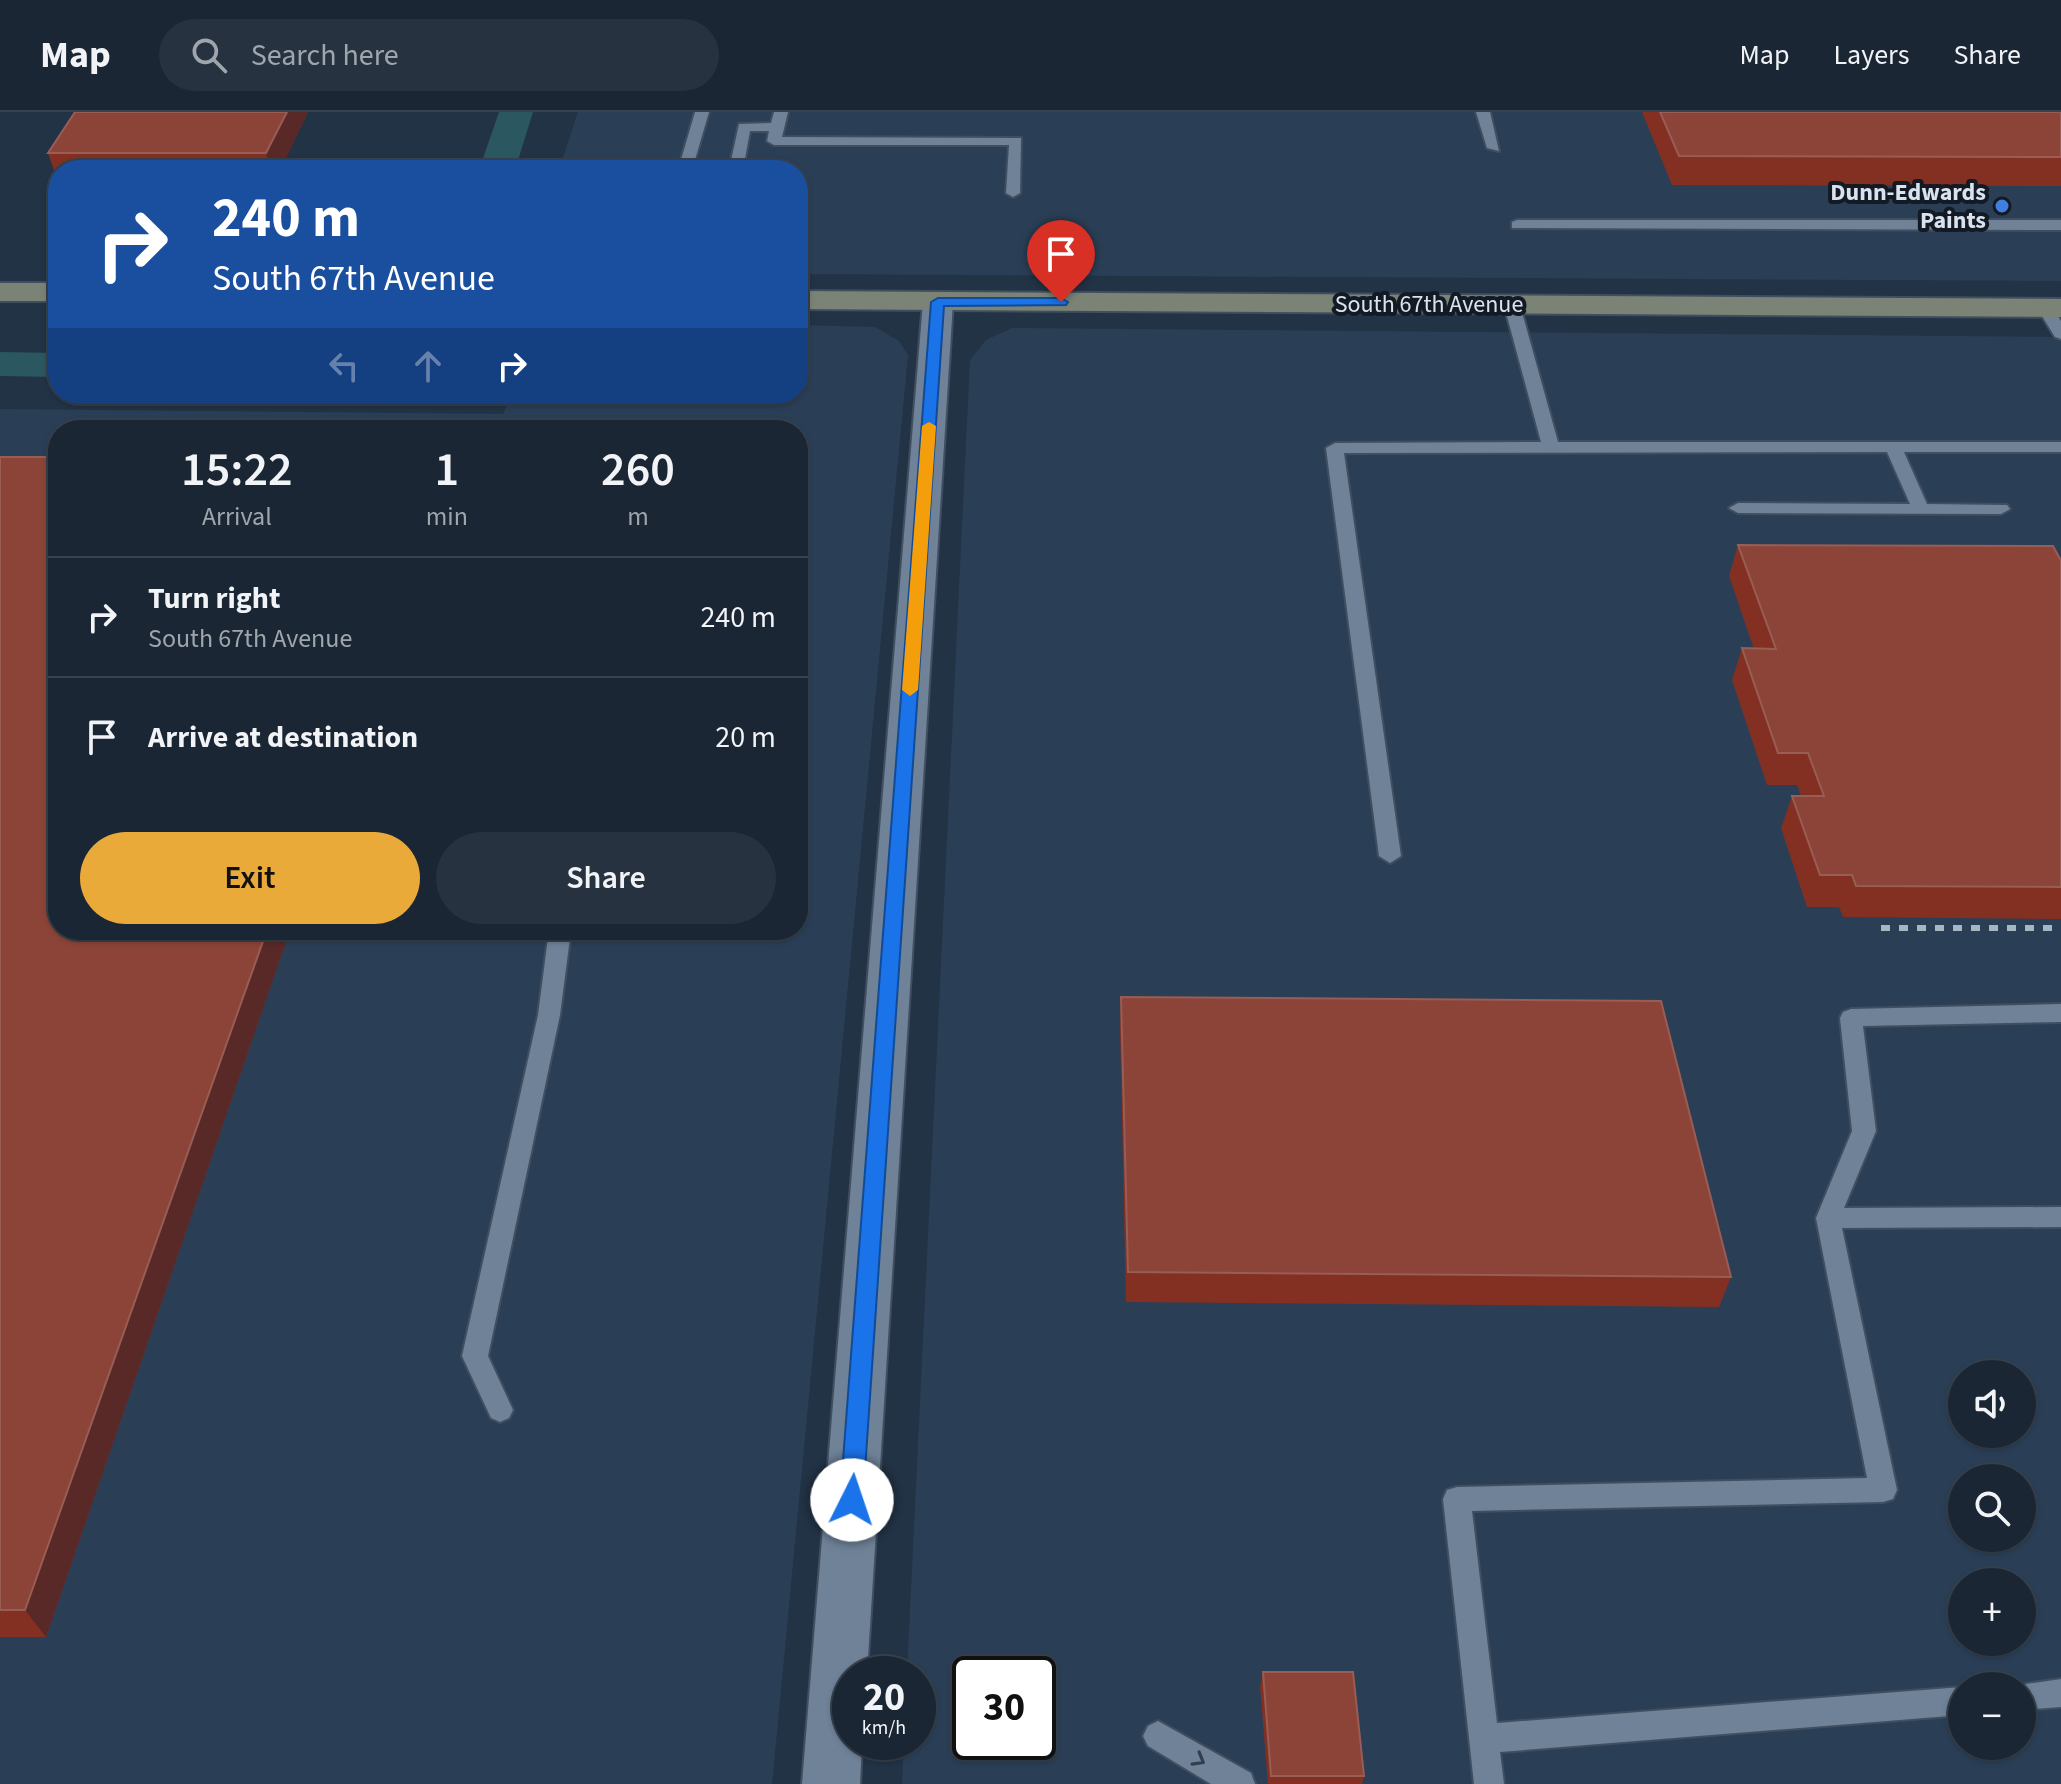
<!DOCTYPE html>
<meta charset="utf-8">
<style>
:root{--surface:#1a2634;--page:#273240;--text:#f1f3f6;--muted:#9fa5ac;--line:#38434f;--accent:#eaaa39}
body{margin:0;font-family:"Source Sans 3",sans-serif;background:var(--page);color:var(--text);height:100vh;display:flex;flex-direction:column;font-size:30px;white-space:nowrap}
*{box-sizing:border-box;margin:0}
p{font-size:26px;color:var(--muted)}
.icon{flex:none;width:44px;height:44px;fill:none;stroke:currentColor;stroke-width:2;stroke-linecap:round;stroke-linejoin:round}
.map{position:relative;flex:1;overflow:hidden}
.side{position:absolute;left:48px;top:308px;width:760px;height:520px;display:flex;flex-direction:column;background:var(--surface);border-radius:32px;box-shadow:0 2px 6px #0004,0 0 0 2px var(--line)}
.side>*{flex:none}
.top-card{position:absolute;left:48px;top:48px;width:760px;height:244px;border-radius:32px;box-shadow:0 2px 6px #0004,0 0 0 2px var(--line);background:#1a4fa0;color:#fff;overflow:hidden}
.controls{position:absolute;left:1948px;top:1248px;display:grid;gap:16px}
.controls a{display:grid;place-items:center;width:88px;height:88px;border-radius:50%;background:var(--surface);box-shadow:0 2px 6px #0004,0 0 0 2px var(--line);font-size:40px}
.speed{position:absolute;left:832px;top:1544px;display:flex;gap:16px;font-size:40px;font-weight:700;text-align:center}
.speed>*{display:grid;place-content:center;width:104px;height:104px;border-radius:50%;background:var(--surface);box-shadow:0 2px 6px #0004,0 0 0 2px var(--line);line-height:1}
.speed small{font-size:20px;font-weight:400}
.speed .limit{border:4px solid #111;border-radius:12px;background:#fff;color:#111}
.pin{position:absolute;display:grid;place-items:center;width:68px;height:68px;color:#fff;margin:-82px -34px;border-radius:50% 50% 50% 0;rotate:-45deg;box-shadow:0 0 8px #0007}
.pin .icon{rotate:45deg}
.me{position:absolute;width:88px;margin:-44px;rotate:4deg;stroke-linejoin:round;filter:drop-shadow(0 0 6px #0008)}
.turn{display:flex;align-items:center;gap:28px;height:168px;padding:0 32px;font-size:36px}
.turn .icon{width:104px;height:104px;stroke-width:2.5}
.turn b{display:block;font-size:56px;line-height:68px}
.lanes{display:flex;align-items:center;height:76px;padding:0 32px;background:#0003;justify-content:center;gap:40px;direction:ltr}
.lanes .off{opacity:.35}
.eta{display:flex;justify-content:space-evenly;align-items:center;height:136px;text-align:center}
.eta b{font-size:48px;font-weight:600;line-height:56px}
.cta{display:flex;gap:16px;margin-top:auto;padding:16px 32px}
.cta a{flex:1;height:92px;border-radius:48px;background:var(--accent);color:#111;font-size:32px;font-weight:600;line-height:92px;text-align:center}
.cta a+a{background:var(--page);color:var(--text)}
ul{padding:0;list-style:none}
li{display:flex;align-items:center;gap:24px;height:120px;padding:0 32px;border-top:2px solid var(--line)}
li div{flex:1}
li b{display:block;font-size:30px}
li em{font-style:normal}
header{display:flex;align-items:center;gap:48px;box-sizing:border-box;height:112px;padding:0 40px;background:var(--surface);border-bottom:2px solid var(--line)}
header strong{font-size:38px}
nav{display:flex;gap:44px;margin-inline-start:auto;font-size:28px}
.search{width:560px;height:72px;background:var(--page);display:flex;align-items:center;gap:20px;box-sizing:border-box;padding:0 28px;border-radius:44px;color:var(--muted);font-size:30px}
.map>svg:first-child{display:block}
.built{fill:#2a3f56;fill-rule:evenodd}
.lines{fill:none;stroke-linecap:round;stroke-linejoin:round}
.canal{fill:#2b5760;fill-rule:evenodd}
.lane-casing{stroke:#404e5f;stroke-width:4}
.street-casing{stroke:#404e5f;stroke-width:4}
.secondary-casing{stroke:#404e5f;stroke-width:4}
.lane{fill:#6f8298;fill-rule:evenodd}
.street{fill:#6f8298;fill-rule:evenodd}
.secondary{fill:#7a8376;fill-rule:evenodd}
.rail{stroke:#a8b5c2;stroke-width:6;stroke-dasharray:9 9;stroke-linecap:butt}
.wall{fill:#833022}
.shaded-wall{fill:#592927}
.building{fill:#8c4438;stroke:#985d55;stroke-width:2}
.oneway{stroke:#333e4c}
.route{fill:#1a73e8;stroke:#114b97;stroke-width:2}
.slow{fill:#f59e0b}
.shop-dot{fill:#3f7fe0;stroke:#131a23;stroke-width:3}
.labels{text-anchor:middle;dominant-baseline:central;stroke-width:8;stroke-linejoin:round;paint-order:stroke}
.far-poi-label{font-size:24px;font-weight:bold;fill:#d8e3ef;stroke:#131a23;text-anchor:end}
.far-street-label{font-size:24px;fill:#d8e3ef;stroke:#131a23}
</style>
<header>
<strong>Map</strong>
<div class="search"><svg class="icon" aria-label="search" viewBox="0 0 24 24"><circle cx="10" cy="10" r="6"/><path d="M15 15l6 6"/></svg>Search here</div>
<nav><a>Map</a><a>Layers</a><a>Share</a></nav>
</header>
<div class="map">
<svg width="2061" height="1672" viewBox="0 0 2061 1672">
<rect width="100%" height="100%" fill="#223346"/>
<path class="built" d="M578,0H2061V169L798,162V58H559Z
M798,213L875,215L899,229L908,243L772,1672H0V297L503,302L512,282H798ZM58,318H798V818H58Z
M1012,216L2061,225V1672H902L904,1630H918V1562H907L970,248L986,228ZM1962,1262H2022V1322H1962ZM1962,1366H2022V1426H1962ZM1962,1470H2022V1530H1962ZM970,1562H1038V1630H970ZM1962,1574H2022V1634H1962Z"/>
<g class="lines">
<path class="canal" d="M499,0H533L515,58H479Z
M0,240L58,241V265L0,264Z"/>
<defs>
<path id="lane" d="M695,0H709L692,58H678Z
M774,0H788L782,25L1021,26L1020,81L1013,85L1006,81L1009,33H774L767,29L769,19H750L743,58H729L739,12L771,11Z
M1476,0H1490L1499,39L1487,36Z
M1517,108H2061V118L1512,116V110Z
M1512,188L1520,193L1558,330H2061V340H1904L1927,392L2007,393L2010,397L2001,402L1738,401L1729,396L1738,391L1910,392L1887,340L1344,341L1401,744L1390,751L1379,744L1326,336L1335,331L1541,330L1504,193Z
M2045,191L2051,193L2061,209V227L2055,225L2037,196Z
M549,818H571L560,903L488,1244L513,1298L509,1306L500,1310L491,1306L462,1244L538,903Z
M2061,892V910L1863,914L1876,1019L1844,1096L2061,1095V1115L1842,1116L1897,1378L1893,1387L1883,1390L1472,1399L1497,1611L1962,1575V1603L1500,1640L1504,1672H1474L1443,1387L1447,1378L1457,1375L1867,1366L1816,1106L1852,1019L1840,906L1843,900L1851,897Z
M2061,1567V1595L2022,1598V1574H2012Z
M1158,1609L1251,1661L1255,1672H1211L1148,1634L1143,1624L1148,1614Z"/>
<path id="street" d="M938,181L949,184L953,190L867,1562H850V1630H862L860,1672H802L923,190L927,184Z"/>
<path id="secondary" d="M0,171H58V189H0Z
M798,179L2061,187V205L798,197Z"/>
</defs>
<use href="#lane" class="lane-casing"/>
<use href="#street" class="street-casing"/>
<use href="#secondary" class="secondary-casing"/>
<use href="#lane" class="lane"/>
<use href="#street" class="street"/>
<use href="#secondary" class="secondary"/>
<path class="rail" d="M1881,816H2061"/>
</g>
<path class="wall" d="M308,0L280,58H58V70L48,41Z
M1642,0H2061V74L1672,73Z
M0,345L58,818H290L46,1525H0Z
M1738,433L2061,449V807L1843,805L1839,795H1807L1781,716L1792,684H1801L1797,673H1767L1732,568L1742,536L1754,537L1729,464Z
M1121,885L1731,1165L1719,1195L1126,1190L1120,917Z
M1263,1560L1364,1664L1362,1672H1268L1260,1574Z"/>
<path class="shaded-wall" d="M287,0H308L280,58H270L266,41Z
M267,818H290L46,1525L25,1498Z"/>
<path class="building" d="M75,0H287L266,41H48Z
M1660,0H2061V45L1679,44Z
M0,345H58V818H267L25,1498H0Z
M1738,433L2053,434L2061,449V775L1856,774L1852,763H1820L1792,684H1824L1808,641H1778L1742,536L1776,537Z
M1121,885L1661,889L1731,1165L1128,1160Z
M1263,1560H1353L1364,1664H1271Z"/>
<defs><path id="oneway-chevron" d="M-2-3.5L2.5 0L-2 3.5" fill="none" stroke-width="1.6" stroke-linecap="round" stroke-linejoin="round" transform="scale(2)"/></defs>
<use class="oneway" href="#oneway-chevron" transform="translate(1199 1648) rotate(30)"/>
<path class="route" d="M1061,186L1068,190L1066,193L944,194L863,1388L860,1395L852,1398L844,1395L840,1388L931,190L938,186Z"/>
<path class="slow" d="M929,310L936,314L918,578L910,584L902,578L922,314Z"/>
<circle class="shop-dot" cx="2002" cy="94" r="8"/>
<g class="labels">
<g class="far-poi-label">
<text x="1986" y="80">Dunn-Edwards<tspan x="1986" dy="28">Paints</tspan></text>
</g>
<g class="far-street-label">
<text x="1429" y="192">South 67th Avenue</text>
</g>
</g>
</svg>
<div class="controls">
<a><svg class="icon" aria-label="sound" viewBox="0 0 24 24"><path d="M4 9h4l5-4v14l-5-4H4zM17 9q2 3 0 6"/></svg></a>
<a><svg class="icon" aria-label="search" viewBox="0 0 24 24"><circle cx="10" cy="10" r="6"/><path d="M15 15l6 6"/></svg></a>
<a>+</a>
<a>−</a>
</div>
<div class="speed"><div>20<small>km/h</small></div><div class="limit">30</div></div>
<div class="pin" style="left:1061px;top:190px;background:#d93025"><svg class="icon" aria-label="arrive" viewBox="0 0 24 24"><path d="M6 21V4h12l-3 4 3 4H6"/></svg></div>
<svg class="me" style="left:852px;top:1388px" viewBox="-20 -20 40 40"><circle r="19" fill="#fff"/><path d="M0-13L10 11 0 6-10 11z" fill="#1a73e8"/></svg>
<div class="top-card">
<div class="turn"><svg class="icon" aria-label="right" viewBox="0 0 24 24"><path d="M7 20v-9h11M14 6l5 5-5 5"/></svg><div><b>240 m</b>South 67th Avenue</div></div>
<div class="lanes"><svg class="icon off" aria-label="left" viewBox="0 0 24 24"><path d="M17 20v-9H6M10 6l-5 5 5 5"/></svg><svg class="icon off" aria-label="ahead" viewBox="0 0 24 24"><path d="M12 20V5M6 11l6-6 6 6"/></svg><svg class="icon" aria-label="right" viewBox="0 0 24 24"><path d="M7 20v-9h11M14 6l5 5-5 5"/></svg></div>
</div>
<section class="side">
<div class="eta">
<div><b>15:22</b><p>Arrival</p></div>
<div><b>1</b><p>min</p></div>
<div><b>260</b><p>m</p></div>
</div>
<ul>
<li><svg class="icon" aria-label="right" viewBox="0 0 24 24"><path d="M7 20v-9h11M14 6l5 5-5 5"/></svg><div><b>Turn right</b><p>South 67th Avenue</p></div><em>240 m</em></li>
<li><svg class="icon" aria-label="arrive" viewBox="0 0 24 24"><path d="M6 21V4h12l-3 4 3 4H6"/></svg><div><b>Arrive at destination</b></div><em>20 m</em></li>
</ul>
<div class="cta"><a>Exit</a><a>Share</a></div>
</section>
</div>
